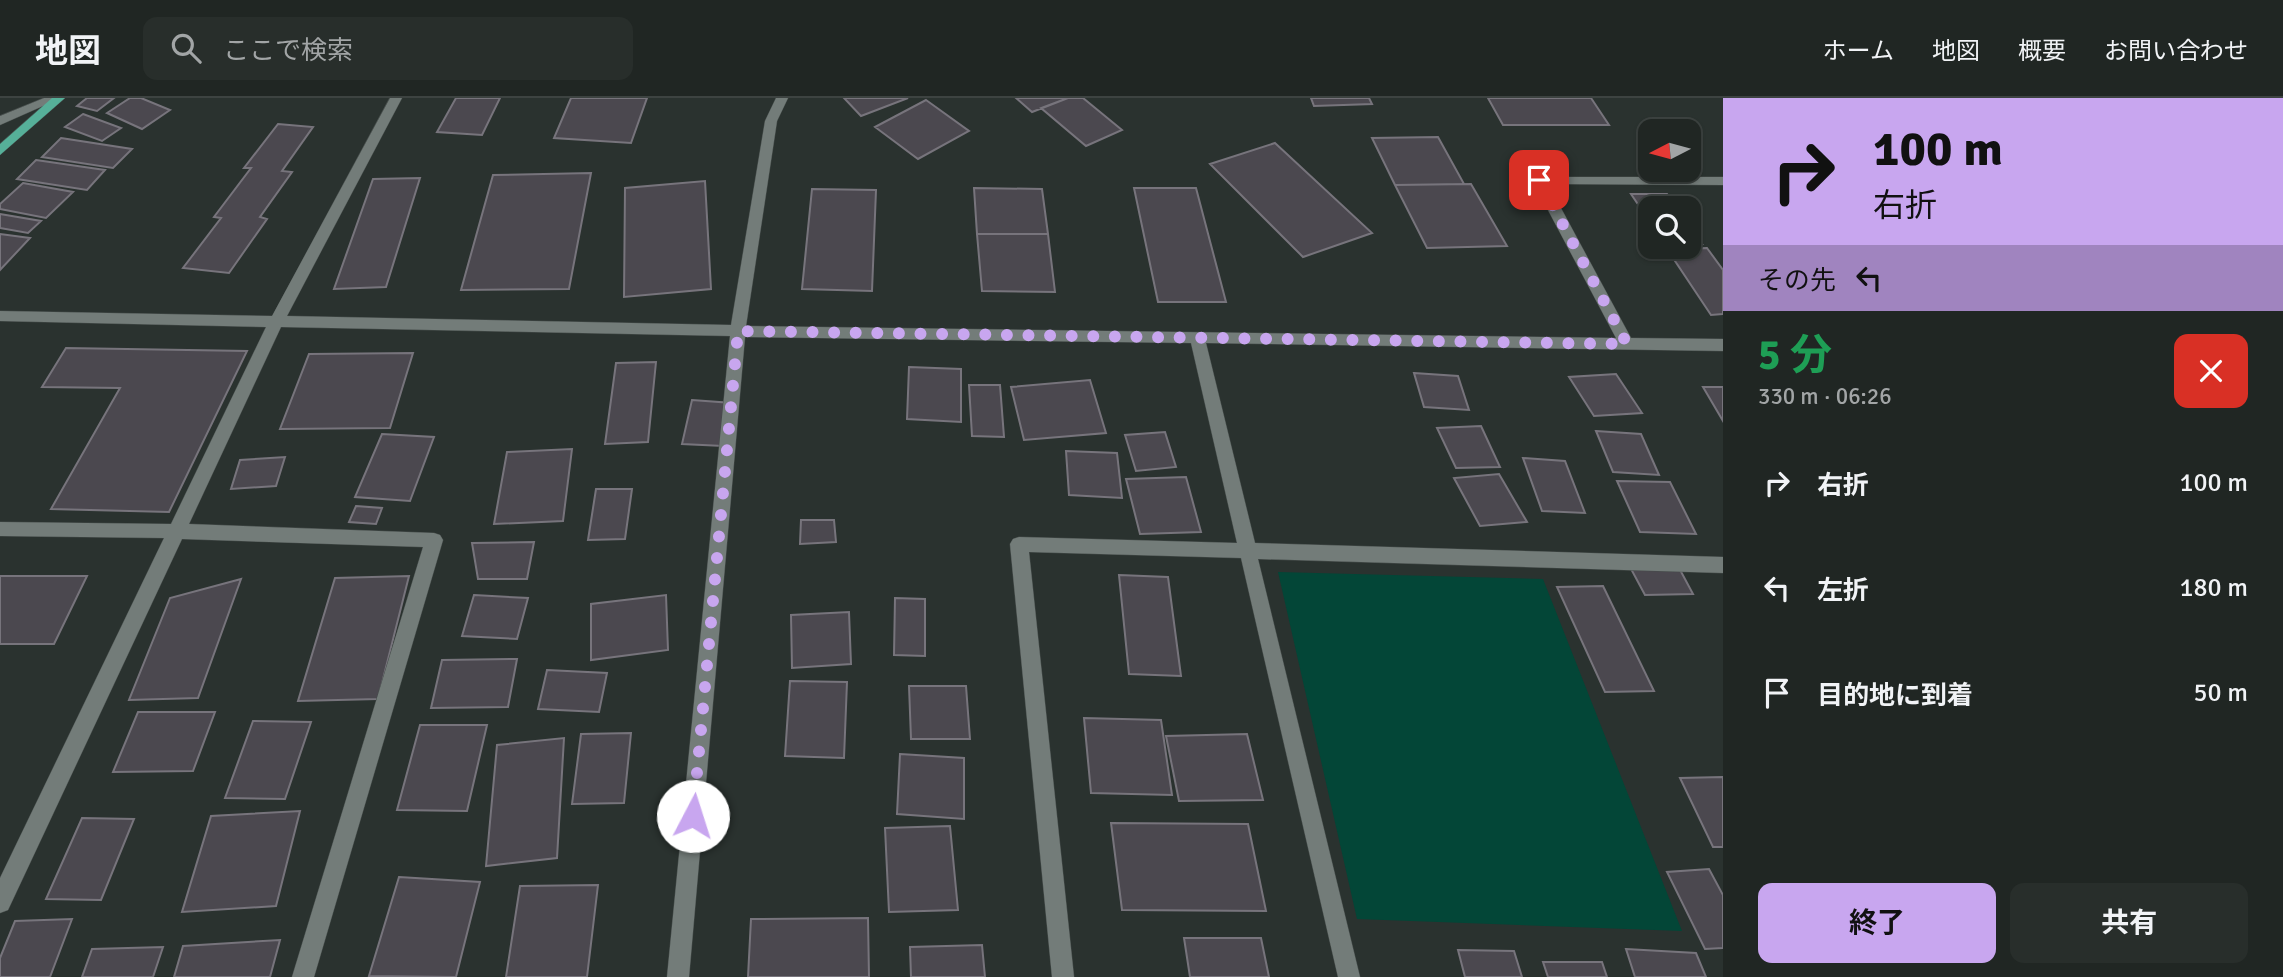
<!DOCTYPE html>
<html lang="ja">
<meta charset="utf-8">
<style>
:root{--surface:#202623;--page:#282e2b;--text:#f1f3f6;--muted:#a2a5a6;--line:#3d4341;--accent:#c8a6ef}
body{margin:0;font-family:Signika,"Noto Sans JP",sans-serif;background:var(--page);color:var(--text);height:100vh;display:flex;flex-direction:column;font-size:26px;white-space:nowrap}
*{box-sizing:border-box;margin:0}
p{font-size:23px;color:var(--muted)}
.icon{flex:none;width:38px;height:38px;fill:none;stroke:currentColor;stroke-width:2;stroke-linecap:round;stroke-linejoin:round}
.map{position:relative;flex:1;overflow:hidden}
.side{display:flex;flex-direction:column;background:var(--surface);width:560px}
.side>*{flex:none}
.top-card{background:#c8a6ef;color:#111;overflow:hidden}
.needle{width:46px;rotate:264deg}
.tools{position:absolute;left:1638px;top:21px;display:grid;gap:14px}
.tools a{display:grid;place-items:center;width:63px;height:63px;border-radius:14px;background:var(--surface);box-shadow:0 2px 5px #0004,0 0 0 2px var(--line);font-size:35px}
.pin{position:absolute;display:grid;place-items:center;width:60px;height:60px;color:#fff;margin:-30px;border-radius:14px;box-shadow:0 4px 10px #0006}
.me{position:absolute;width:77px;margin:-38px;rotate:5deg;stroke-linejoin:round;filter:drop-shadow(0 0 5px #0008)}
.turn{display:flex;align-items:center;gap:24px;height:147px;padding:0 35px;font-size:32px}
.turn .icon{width:91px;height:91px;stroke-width:2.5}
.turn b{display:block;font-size:49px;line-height:60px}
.then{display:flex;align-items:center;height:66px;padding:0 35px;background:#0003;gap:14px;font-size:26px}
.round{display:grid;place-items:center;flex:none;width:74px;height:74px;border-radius:14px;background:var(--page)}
.headline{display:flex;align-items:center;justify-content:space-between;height:119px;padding:0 35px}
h1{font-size:42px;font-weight:700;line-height:52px;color:#1e9e55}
.cta{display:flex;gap:14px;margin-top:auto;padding:14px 35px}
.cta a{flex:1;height:80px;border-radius:14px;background:var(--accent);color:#111;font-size:28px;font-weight:700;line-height:80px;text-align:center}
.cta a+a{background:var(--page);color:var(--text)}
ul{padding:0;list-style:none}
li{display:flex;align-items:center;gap:21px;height:105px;padding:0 35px}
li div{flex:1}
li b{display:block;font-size:26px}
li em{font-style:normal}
header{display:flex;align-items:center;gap:42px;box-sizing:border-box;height:98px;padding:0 35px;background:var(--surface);border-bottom:2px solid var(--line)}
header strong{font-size:33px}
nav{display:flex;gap:38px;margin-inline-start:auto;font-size:24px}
.search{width:490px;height:63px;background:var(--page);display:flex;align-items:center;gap:18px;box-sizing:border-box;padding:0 24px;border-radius:14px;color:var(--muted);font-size:26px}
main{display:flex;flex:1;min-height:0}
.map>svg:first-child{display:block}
.green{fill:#034637}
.building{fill:#4b484f;stroke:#77747c;stroke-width:2}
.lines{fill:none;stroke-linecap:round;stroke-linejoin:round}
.minor-casing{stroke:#464d4b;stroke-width:1}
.major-casing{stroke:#464d4b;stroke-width:1}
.minor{fill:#737c79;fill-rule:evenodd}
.major{fill:#56b099;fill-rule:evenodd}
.route{stroke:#c8a6ef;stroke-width:12;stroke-dasharray:0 21.6}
</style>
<header>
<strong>地図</strong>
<div class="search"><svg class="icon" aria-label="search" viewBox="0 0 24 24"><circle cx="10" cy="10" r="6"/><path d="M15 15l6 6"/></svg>ここで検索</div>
<nav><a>ホーム</a><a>地図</a><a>概要</a><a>お問い合わせ</a></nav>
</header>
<main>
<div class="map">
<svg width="1723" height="879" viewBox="0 0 1723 879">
<rect width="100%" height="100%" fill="#2a322f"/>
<path class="green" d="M1278,474L1543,481L1682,833L1357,821Z"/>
<path class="building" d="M87,0H114L97,13L77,8Z
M130,0H141L170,12L142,31L107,15Z
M456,0H500L482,37L437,34Z
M571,0H647L631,45L554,40Z
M844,0H908L861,18Z
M1016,0H1068L1032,14Z
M1068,0H1083L1122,32L1086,48L1041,10Z
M1311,0H1369L1372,6L1314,8Z
M1488,0H1591L1609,27H1503Z
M926,2L969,33L918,61L875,29Z
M83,16L121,30L102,43L65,29Z
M278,26L313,29L282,73L292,74L260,119L267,121L229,175L183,170L221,120L214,119L251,70H244Z
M1438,39L1464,86L1395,87L1372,40Z
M61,40L132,51L113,70L42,59Z
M1275,45L1372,135L1303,159L1210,66Z
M36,62L105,72L87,92L17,81Z
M591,75L569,191L461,192L493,77Z
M420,80L386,189L334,191L373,81Z
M705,83L711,191L624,199L625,90Z
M23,85L73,94L46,120L0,111V106Z
M1471,86L1507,148L1427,150L1395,87Z
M974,90L1042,91L1048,136H977Z
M1134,90H1196L1226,204H1158Z
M812,91L876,92L872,193L802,191Z
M1631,96H1667L1677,110H1650V124Z
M0,116L41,123L28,135L0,130Z
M1689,127L1702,146H1689Z
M0,136L30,140L0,172Z
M977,136H1048L1055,194L982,193Z
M1707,150L1723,172V216L1711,217L1667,151Z
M66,250L247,253L169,414L51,411L120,290L42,289Z
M413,255L390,330L280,331L309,256Z
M656,264L648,344L605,346L616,265Z
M909,269L961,271V324L907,321Z
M1414,275L1458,278L1469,312L1424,309Z
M1616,276L1642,315L1594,318L1569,279Z
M1090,282L1106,335L1024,342L1011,289Z
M969,287H1000L1004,339L972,338Z
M1703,289H1723V323Z
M692,302L732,305L723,348L682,346Z
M1481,328L1500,369L1456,370L1437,330Z
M1596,333L1641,336L1659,377L1613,374Z
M1165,334L1176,369L1136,373L1125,337Z
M382,336L434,339L410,403L355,399Z
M572,351L563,423L494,426L507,354Z
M1066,353L1117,355L1122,400L1069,397Z
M285,359L276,388L231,391L240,362Z
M1523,360L1565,363L1585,415L1542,413Z
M1499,376L1527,424L1480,428L1454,380Z
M1186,379L1201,434L1140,436L1126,381Z
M1617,383L1670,384L1696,436L1640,434Z
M596,391H632L625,441L588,442Z
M356,408L382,410L376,426L349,424Z
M801,422H834L836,444L800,446Z
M534,444L527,481H478L472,445Z
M1678,468L1693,496L1645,497L1630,469Z
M1119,477L1168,479L1181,578L1129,576Z
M0,478H87L54,546H0Z
M409,478L378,601L298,603L335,480Z
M241,481L198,600L129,602L170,500Z
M1603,488L1654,593L1605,594L1557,489Z
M474,497L528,500L517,541L462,538Z
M666,497L668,552L591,562V506Z
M895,500L925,501V558L894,557Z
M849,514L851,566L792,570L791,517Z
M517,561L508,609L431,610L442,562Z
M547,572L607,575L599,614L538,611Z
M790,583L847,584L844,660L785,658Z
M909,588H966L970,641H911Z
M138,614H215L193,673L113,674Z
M1084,620L1161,622L1172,697L1091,695Z
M253,623L311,624L285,701L225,700Z
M420,627H487L467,713L397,712Z
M631,635L624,705L572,706L581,636Z
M1247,636L1263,702L1179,703L1166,638Z
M564,640L557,760L486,768L497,647Z
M900,656L964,660V721L897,716Z
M1723,679V749H1713L1680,680Z
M300,713L276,808L182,814L211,718Z
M82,720L134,721L101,802L46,801Z
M1111,725L1248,726L1266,813L1122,812Z
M950,728L958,812L889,814L885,730Z
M1709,771L1723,797V850L1705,851L1667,774Z
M399,779L480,784L456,879L369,878Z
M598,787L587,879H506L520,788Z
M868,820L869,879H748L751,821Z
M72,821L50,879H0V860L15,823Z
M1184,840H1261L1269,879H1190Z
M280,842L270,879H174L183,848Z
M982,847L985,879H911L910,849Z
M163,849L153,879H82L92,851Z
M1626,851L1696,855L1706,879H1635Z
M1458,852L1514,853L1522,879H1465Z
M1543,864H1602L1607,879H1548Z"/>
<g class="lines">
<defs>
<path id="minor" d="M44,0H61L0,27V18Z
M390,0H402L287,218L731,227L765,23L776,0H788L777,23L746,228L1616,240L1532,82L1534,79H1723V87L1548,86L1631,240L1723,241V253L1206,245L1255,445L1723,459V475L1258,461L1360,879H1338L1241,460L1029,454L1074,879H1052L1010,446L1013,441L1019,439L1237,445L1191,245L745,239L689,879H667L730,238L281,229L189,426L434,435L440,437L443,442L314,879H292L423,449L182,441L8,812L0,815V780L164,440L0,438V424L171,426L266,229L0,223V213L272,218Z"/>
<path id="major" d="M52,0H65L0,57V46Z"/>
</defs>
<use href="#minor" class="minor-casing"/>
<use href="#major" class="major-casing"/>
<use href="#minor" class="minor"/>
<use href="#major" class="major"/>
</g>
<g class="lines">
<path class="route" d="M693,718L738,233L1627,246L1539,82"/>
</g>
</svg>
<div class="tools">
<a><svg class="needle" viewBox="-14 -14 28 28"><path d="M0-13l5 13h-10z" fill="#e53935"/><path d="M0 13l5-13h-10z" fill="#a2a5a6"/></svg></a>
<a><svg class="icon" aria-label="search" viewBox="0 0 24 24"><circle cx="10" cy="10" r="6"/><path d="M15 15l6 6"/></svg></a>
</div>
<div class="pin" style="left:1539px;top:82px;background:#d93025"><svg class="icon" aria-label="arrive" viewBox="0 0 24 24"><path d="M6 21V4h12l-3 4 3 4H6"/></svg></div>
<svg class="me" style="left:693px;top:718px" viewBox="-20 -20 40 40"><circle r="19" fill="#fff"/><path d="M0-13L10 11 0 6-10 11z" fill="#c8a6ef"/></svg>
</div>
<section class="side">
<div class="top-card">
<div class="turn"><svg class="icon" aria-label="right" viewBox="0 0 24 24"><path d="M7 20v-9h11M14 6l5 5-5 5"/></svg><div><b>100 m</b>右折</div></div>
<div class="then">その先<svg class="icon" aria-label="left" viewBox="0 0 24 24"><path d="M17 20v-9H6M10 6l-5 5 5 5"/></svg></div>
</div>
<div class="headline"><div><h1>5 分</h1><p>330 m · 06:26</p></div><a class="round" style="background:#d93025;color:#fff"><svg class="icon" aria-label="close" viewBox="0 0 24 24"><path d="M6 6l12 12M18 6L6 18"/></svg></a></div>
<ul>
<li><svg class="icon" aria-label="right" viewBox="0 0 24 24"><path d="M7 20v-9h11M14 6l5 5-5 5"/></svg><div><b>右折</b></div><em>100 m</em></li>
<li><svg class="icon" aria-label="left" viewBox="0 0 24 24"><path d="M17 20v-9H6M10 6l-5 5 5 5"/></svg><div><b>左折</b></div><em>180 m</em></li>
<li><svg class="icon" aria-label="arrive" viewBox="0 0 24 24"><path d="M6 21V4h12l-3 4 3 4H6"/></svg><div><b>目的地に到着</b></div><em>50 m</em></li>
</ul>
<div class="cta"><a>終了</a><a>共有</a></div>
</section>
</main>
